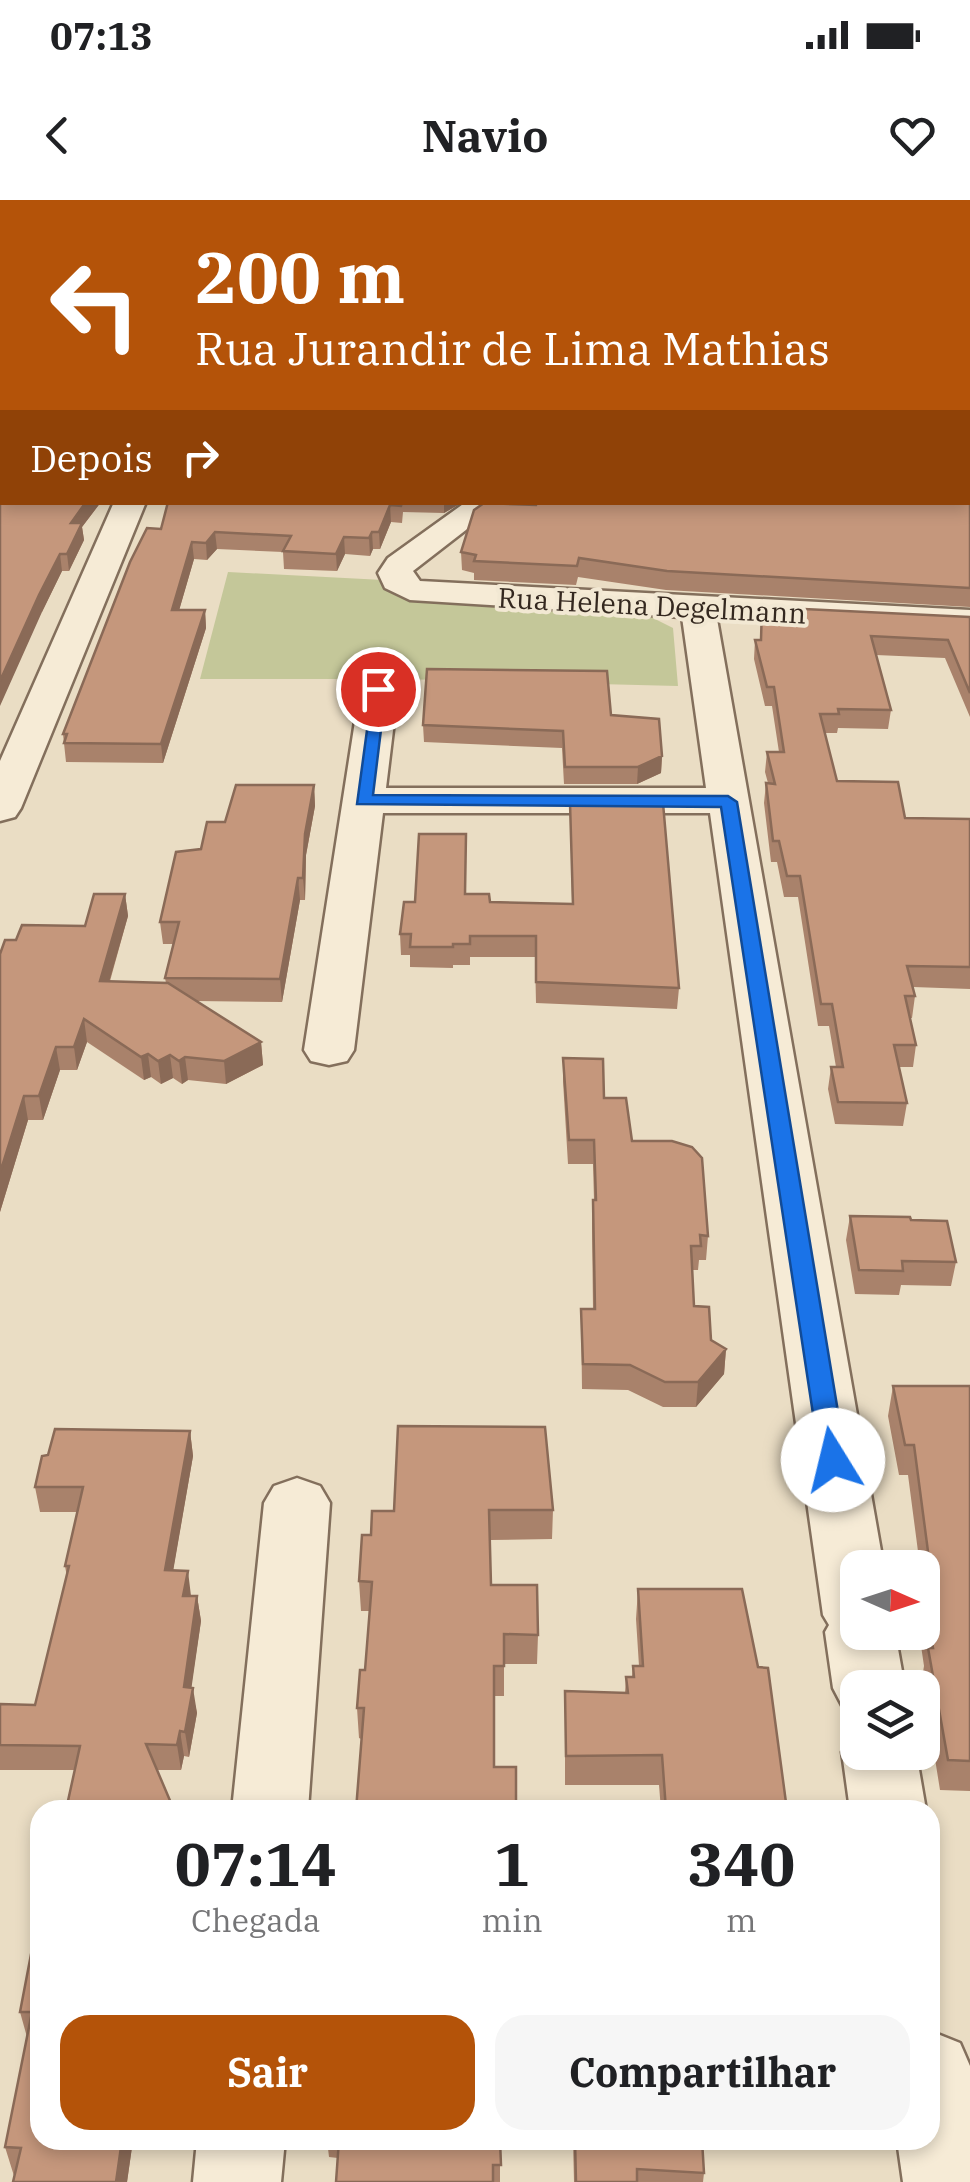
<!DOCTYPE html>
<html lang="pt">
<style>
:root{--surface:#fff;--page:#f6f6f6;--text:#202124;--muted:#757577;--accent:#b45309}
body{margin:0;font-family:"IBM Plex Serif",serif;background:var(--page);color:var(--text);height:100vh;display:flex;flex-direction:column;font-size:38px;white-space:nowrap}
*{box-sizing:border-box;margin:0}
p{font-size:32px;color:var(--muted)}
.icon{flex:none;width:55px;height:55px;fill:none;stroke:currentColor;stroke-width:2;stroke-linecap:round;stroke-linejoin:round}
.map{position:relative;flex:1;overflow:hidden}
.details{position:absolute;left:30px;top:1600px;width:910px;height:350px;display:flex;flex-direction:column;background:var(--surface);border-radius:30px;box-shadow:0 5px 15px #0003}
.details>*{flex:none}
.guide{position:absolute;left:0px;top:0px;width:970px;height:305px;box-shadow:0 5px 15px #0003;background:#b45309;color:#fff;overflow:hidden}
.needle{width:65px;rotate:93deg}
.fabs{position:absolute;left:840px;top:1350px;display:grid;gap:20px}
.fabs a{display:grid;place-items:center;width:100px;height:100px;border-radius:20px;background:var(--surface);box-shadow:0 5px 15px #0003;font-size:50px}
.pin{position:absolute;display:grid;place-items:center;width:85px;height:85px;color:#fff;margin:-42px;border:5px solid #fff;border-radius:50%;box-shadow:0 2px 10px #0007}
.me{position:absolute;width:110px;margin:-55px;rotate:351deg;stroke-linejoin:round;filter:drop-shadow(0 0 8px #0008)}
.turn{display:flex;align-items:center;gap:35px;height:210px;padding:0 30px;font-size:45px}
.turn .icon{width:130px;height:130px;stroke-width:2.5}
.turn b{display:block;font-size:70px;line-height:85px}
.then{display:flex;align-items:center;height:95px;padding:0 30px;background:#0003;gap:20px;font-size:38px}
.eta{display:flex;justify-content:space-evenly;align-items:center;height:170px;text-align:center}
.eta b{font-size:60px;font-weight:800;line-height:70px}
.primary-button{display:flex;gap:20px;margin-top:auto;padding:20px 30px}
.primary-button a{flex:1;height:115px;border-radius:30px;background:var(--accent);color:#fff;font-size:40px;font-weight:800;line-height:115px;text-align:center}
.primary-button a+a{background:var(--page);color:var(--text)}
.status{display:flex;justify-content:space-between;align-items:center;height:70px;padding:0 50px;background:var(--surface);direction:ltr}
.status svg{height:28px;fill:currentColor}
header{display:flex;justify-content:space-between;align-items:center;height:130px;padding:0 30px;background:var(--surface);font-size:45px;font-weight:800}
.map>svg:first-child{display:block}
.green{fill:#c4c799}
.lines{fill:none;stroke-linecap:round;stroke-linejoin:round}
.minor-casing{stroke:#836f5c;stroke-width:5}
.minor{fill:#f6ebd6;fill-rule:evenodd}
.wall{fill:#a9826b}
.shaded-wall{fill:#8a6a57}
.building{fill:#c5977c;stroke:#8a6a57;stroke-width:2.5}
.route{fill:#1a73e8;stroke:#114b97;stroke-width:2.5}
.labels{text-anchor:middle;dominant-baseline:central;stroke-width:8;stroke-linejoin:round;paint-order:stroke}
.far-street-label{font-size:28px;fill:#34281f;stroke:#f2e8d3}
</style>
<div class="status"><b>07:13</b><svg viewBox="0 0 49 12"><path d="M0 12V9h3v3zM5 12V6h3v6zM10 12V3h3v9zM15 12V0h3v12zM26 1h20v11H26zM47 4h2v5h-2z"/></svg></div>
<header><svg class="icon" aria-label="back" viewBox="0 0 24 24"><path d="M15 5l-7 7 7 7"/></svg>Navio<svg class="icon" aria-label="heart" viewBox="0 0 24 24"><path d="M12 20l-8-8c-3-5 5-10 8-4 3-6 11-1 8 4z"/></svg></header>
<div class="map">
<svg width="970" height="1982" viewBox="0 0 970 1982">
<rect width="100%" height="100%" fill="#eaddc4"/>
<path class="green" d="M228,372L383,380L652,412L657,420L673,428L678,486L400,479H200Z"/>
<g class="lines">
<defs>
<path id="minor" d="M588,0H610V2H589Z
M114,302H146L21,608L15,617L0,621V561Z
M466,302H502L413,371L420,381L970,410V432L717,419L884,1368H858V1432H895L905,1488H858V1514L844,1509L833,1488L825,1432L829,1425L823,1415L710,613H383L354,850L347,861L329,865L311,861L304,850L360,489L366,481L379,478L392,481L398,489L386,588H706L682,417L410,400L385,388L378,373L388,358Z
M297,1278L320,1286L330,1303L308,1610H232L264,1303L274,1286Z
M858,1528V1552H916L926,1610H850L842,1552L853,1530Z
M930,1831L960,1843L970,1866V1982H903L897,1940H930Z
M197,1940H285L281,1982H193Z"/>
</defs>
<use href="#minor" class="minor-casing"/>
<use href="#minor" class="minor"/>
</g>
<path class="wall" d="M861,0H970V147H968V2H861Z
M968,214H970V283H968Z
M970,288V407L666,390L578,377L576,385L474,380V373L462,370L461,352L536,305Z
M2,302H101L82,327L84,340L69,371H62L42,412Z
M168,302H463L444,313L403,312L402,323L391,322L380,349H373L370,356L345,354L337,371L284,369L283,352L217,349L207,360L194,359L179,410H205L206,428L163,563L66,562L63,534L161,329Z
M762,407L970,417V517L945,458L876,455L891,510L888,529L838,528L837,533H825L837,581L905,618L970,619V789L913,787L915,796L912,818H910L916,845L913,867H899L907,903L903,926L835,924L828,889L831,867H836L829,826H818L798,697H784L777,662H771L764,603L766,583H768L765,572L767,552H779L772,506H765L754,459L755,440H760Z
M611,515L662,556L661,573L637,584H564L562,548L424,542L423,525Z
M314,585L315,606L306,655L305,700H300L282,802L196,801L261,842L263,865L226,884L188,880L182,884L173,878L161,884L151,877L144,880L87,842L77,870H60L43,920H28L0,1012V754L16,740L85,726L125,694L128,716L110,781L166,783L165,778L173,744H163L160,722L201,649L225,622Z
M570,603L679,788L677,809L536,803L535,757H470V765H453V768L410,767V755H401L400,734L415,702L465,694L490,702L572,704Z
M563,858L604,898L632,941L708,1036L706,1060H699L698,1070H692L694,1106L711,1140L726,1149L724,1174L696,1207H663L628,1190L582,1189L581,1109H593L592,1024L593,1000H594L593,964H568L563,881Z
M850,1016L911,1020L956,1062L951,1086L901,1085L899,1095L855,1094L846,1040Z
M893,1186H970V1591L940,1590L922,1478L924,1466L919,1432H922V1368H916L919,1359L908,1275H899L888,1216Z
M190,1231L193,1256L173,1370L191,1396H197L201,1421L191,1487L197,1513L189,1557L184,1556L181,1570H0V1504L35,1505L67,1377L65,1366L77,1312H40L35,1287Z
M553,1310L552,1339L490,1340L491,1385L538,1435L537,1464H504V1496H494V1567L516,1610L359,1538L357,1508L365,1470L370,1411H361L359,1381L371,1335L372,1311Z
M638,1389L787,1610H661L659,1585H565V1491L625,1493L626,1477H632L633,1466H639L636,1419Z
M37,1723L40,1940H133L127,1982H13L14,1976L5,1947L27,1837L20,1812Z
M327,1940H500V1982H336L338,1958L329,1957Z
M573,1940H702L704,1973L703,1982H574Z"/>
<path class="shaded-wall" d="M0,150H2V165L0,166Z
M0,227H2V243L0,244Z
M86,302H101L82,327L84,340L69,371L67,354L71,323Z
M444,302H463L444,313Z
M390,305L391,322L380,349L379,332Z
M215,332L217,349L207,360L206,343Z
M372,332L373,349L370,356L369,338Z
M344,337L345,354L337,371L336,354Z
M192,342L194,359L174,428L172,410Z
M60,354L62,371L42,412L0,506V481L39,395Z
M205,410L206,428L163,563L161,544Z
M662,556L661,573L637,584L638,567Z
M314,585L315,606L306,655L305,700L303,678L305,634Z
M298,678L300,700L282,802L280,779Z
M125,694L128,716L103,803L100,781Z
M84,819L87,842L77,870L74,847Z
M261,842L263,865L226,884L224,861Z
M56,847L60,870L43,920L39,896Z
M148,854L151,877L144,880L141,857Z
M170,855L173,878L161,884L158,861Z
M185,857L188,880L182,884L179,861Z
M24,896L28,920L0,1012V973Z
M726,1149L724,1174L696,1207L698,1182Z
M190,1231L193,1256L169,1395L165,1370Z
M188,1371L191,1396H183Z
M197,1396L201,1421L188,1512L184,1487Z
M193,1488L197,1513L189,1557L185,1532Z
M180,1531L184,1556L181,1570L177,1545Z
M122,1940H133L127,1982H116Z"/>
<path class="building" d="M0,0H582V2H2V91L0,80Z
M658,0H783V2H657Z
M863,0H970V132H968V2H863Z
M0,98H2V150H0Z
M2,169V231V227H0V170Z
M968,214H970V266H968V273Z
M2,248V302H86L71,323H82L67,354H60L39,395L0,481V249Z
M968,288H970V388L667,371L579,358L577,366L474,361L476,355L461,352L474,310L484,303L536,305L537,302H968Z
M168,302H402L401,306L390,305L379,332H372L369,338L344,337L336,354L283,351L291,336L215,332L206,343L192,342L172,410H205L161,544L64,543L67,534H63L130,362L147,328L161,329Z
M762,407L970,417V493L948,440L871,436L891,510L838,509L839,514H820L837,581L898,582L905,618L970,619V767L907,766L915,796H905L916,845H894L907,903L838,902L831,867H843L832,804H821L800,676H787L779,641H773L766,583L775,584L767,552H784L774,487H767L755,440H761Z
M427,469L607,471L611,515L659,519L662,556L638,567H565L563,531L423,525Z
M236,585H314L305,634L303,678H298L280,779L165,778L179,722H160L176,652L201,649L207,622H225Z
M570,603H663L679,788L536,782V736H470V744H453V747H410L411,734H400L404,702H415L419,634H466L465,694H489L490,702L573,704Z
M94,694H125L100,781L168,783L261,842L224,861L185,857L179,861L170,855L158,861L148,854L141,857L84,819L74,847H56L39,896H24L0,973V754L5,740H16L22,725L85,726Z
M563,858L603,859L604,898H626L632,941H672L692,947L702,958L708,1036L700,1035L701,1046H691L694,1106L709,1107L711,1140L726,1149L698,1182H665L630,1165L583,1164L581,1109H595L593,1000H596L594,940H569Z
M850,1016L910,1017L911,1020L947,1021L956,1062L902,1061L903,1071L859,1070Z
M893,1186H970V1561L948,1560L928,1448H933L922,1384V1368H920L918,1358L929,1359L914,1245H905Z
M398,1226L545,1227L553,1310H489L491,1385H537L538,1435L504,1434V1466H494V1567H516V1610H356L364,1508H357L360,1470H365L372,1382L359,1381L362,1335H371L372,1311H394Z
M55,1229L190,1231L165,1370L188,1371L183,1396H197L184,1487L193,1488L185,1532L180,1531L177,1545L146,1544L174,1610H66L80,1546L0,1545V1504L35,1505L69,1366H65L83,1287H35L42,1256L48,1255Z
M638,1389H742L758,1467L768,1468L787,1610H666L662,1555L566,1556L565,1491L628,1493L626,1477H634L633,1466H643Z
M37,1723L40,1724V1940H122L116,1982H13L21,1948L5,1947L32,1812H20Z
M339,1940H500L501,1965H493V1982H336Z
M575,1940H702L704,1973L637,1969V1982H576Z"/>
<path class="route" d="M373,486L386,489L373,595L728,596L737,602L846,1260L842,1267H824L820,1260L721,607L357,604Z"/>
<g class="labels">
<g class="far-street-label">
<text transform="translate(652 405) rotate(3)">Rua Helena Degelmann</text>
</g>
</g>
</svg>
<div class="fabs">
<a><svg class="needle" viewBox="-14 -14 28 28"><path d="M0-13l5 13h-10z" fill="#e53935"/><path d="M0 13l5-13h-10z" fill="#757577"/></svg></a>
<a><svg class="icon" aria-label="layers" viewBox="0 0 24 24"><path d="M12 4l9 5-9 5-9-5zM3 14l9 5 9-5"/></svg></a>
</div>
<div class="pin" style="left:378px;top:489px;background:#d93025"><svg class="icon" aria-label="arrive" viewBox="0 0 24 24"><path d="M6 21V4h12l-3 4 3 4H6"/></svg></div>
<svg class="me" style="left:833px;top:1260px" viewBox="-20 -20 40 40"><circle r="19" fill="#fff"/><path d="M0-13L10 11 0 6-10 11z" fill="#1a73e8"/></svg>
<div class="guide">
<div class="turn"><svg class="icon" aria-label="left" viewBox="0 0 24 24"><path d="M17 20v-9H6M10 6l-5 5 5 5"/></svg><div><b>200 m</b>Rua Jurandir de Lima Mathias</div></div>
<div class="then">Depois<svg class="icon" aria-label="right" viewBox="0 0 24 24"><path d="M7 20v-9h11M14 6l5 5-5 5"/></svg></div>
</div>
<section class="details">
<div class="eta">
<div><b>07:14</b><p>Chegada</p></div>
<div><b>1</b><p>min</p></div>
<div><b>340</b><p>m</p></div>
</div>
<div class="primary-button"><a>Sair</a><a>Compartilhar</a></div>
</section>
</div>
